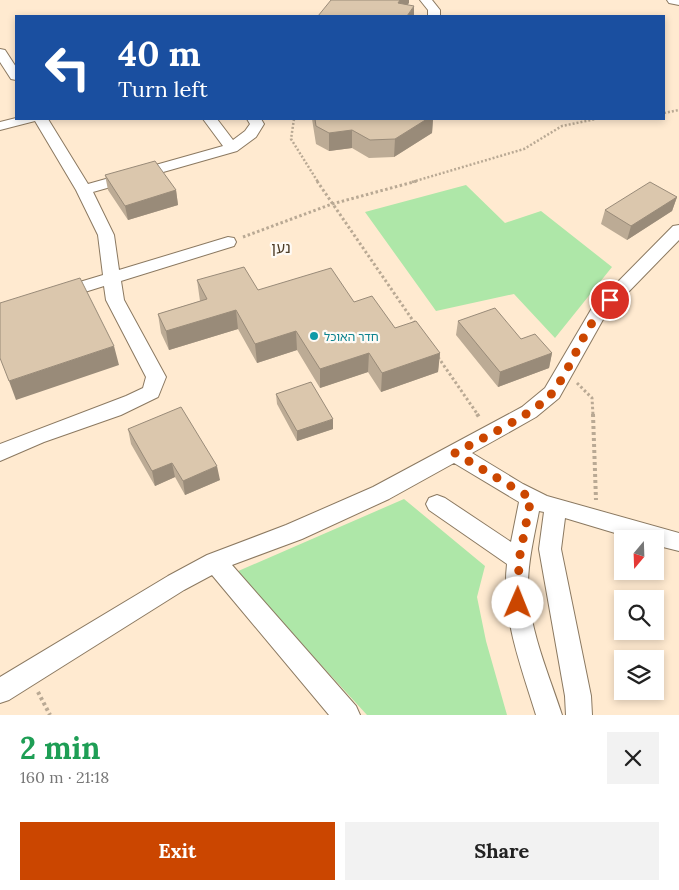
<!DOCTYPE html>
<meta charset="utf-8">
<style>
:root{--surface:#fff;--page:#f2f2f2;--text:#222;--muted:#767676;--accent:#cb4600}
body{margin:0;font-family:Lora,"Noto Sans Hebrew",serif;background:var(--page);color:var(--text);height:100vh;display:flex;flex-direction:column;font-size:19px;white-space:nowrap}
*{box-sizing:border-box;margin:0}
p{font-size:16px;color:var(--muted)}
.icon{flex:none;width:28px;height:28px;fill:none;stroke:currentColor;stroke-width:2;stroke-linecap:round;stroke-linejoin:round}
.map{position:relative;height:715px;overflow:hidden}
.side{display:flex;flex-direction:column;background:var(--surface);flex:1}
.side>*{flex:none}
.hud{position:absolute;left:15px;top:15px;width:650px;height:105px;border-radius:0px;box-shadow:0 2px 8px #0003;background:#1a4fa0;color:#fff;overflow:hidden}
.needle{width:32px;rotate:199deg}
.buttons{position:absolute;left:614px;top:530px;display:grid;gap:10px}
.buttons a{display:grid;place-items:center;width:50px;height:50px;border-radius:0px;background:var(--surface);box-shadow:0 2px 8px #0003;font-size:25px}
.pin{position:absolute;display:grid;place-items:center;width:42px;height:42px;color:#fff;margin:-21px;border:2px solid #fff;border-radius:50%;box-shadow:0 1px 5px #0007}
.me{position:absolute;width:55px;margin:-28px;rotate:1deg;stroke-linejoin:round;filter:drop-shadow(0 0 4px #0008)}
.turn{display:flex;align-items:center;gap:18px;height:105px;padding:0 20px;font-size:22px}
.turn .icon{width:65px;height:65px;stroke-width:2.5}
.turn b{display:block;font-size:35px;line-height:42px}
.round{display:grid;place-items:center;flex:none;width:52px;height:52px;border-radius:0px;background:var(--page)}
.overview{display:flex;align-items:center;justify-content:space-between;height:85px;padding:0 20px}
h1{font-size:30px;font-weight:700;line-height:38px;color:#1e9e55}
.button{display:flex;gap:10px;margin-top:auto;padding:10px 20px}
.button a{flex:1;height:58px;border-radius:0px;background:var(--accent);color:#fff;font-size:20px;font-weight:700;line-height:58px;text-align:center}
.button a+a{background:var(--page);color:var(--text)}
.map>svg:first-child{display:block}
.green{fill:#aee7a8}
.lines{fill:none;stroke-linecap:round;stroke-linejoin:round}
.minor-casing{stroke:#8b7961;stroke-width:2}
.path-far2{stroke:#b9a994;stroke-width:2.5;stroke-dasharray:2 2;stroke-linecap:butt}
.path-far1{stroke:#b9a994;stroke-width:3;stroke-dasharray:2.5 2.5;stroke-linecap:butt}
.path{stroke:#b9a994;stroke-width:4;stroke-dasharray:3 3;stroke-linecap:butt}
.minor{fill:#fff;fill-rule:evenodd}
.wall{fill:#bcab95}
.shaded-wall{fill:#998b79}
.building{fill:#dbc7ad;stroke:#998b79}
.route{stroke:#cb4600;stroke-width:9;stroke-dasharray:0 16.2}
.culture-dot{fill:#0f9aa8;stroke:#fefaf5;stroke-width:2}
.labels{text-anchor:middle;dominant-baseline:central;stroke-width:4.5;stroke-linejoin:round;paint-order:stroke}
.culture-label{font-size:12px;fill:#0d838f;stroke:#fefaf5;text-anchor:start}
.quarter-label{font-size:15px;fill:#4c3c26;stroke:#fefaf5}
</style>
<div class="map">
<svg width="679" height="715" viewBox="0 0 679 715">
<rect width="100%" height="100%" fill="#ffead0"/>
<path class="green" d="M466,185L505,223L541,211L612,267L555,338L514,294L436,311L365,212Z
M404,499L485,566L477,597L486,641L507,715H367L236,572Z"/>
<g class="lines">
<defs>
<path id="minor" d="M420,0H432L440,10V16H428V10Z
M667,0H679V5L669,3Z
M0,49L5,50L16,67V80L11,79L0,62Z
M16,118L48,119L88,184L223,146L203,119H217L233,140L245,131L250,124L247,119H261L264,124L256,137L237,151L93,192L114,235L119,270L228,237L234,238L236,242L234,246L121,281L124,300L166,377L158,397L121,415L44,442L0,461V444L126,396L143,388L146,377L106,300L104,286L59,300L53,298L50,294L53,290L103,275L98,235L76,190L35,121L0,130V122Z
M679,225V240L605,316L559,398L536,417L472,453L523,484L547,496L679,533V551L655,545V539H635L565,518L561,549L591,696L592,715H566L565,696L539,549L544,512L539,511C534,537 527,565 528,592C531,634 549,675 562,715H536C521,666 501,616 507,564L429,510L426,504L429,498L437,495L445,498L511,542L519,502L454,463L389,499L302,539L232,565L356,706L360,715H329L212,575L184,590L9,700L0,703V677L168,576L207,555L286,525L373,487L522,407L545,388L592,308L673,226Z"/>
</defs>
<use href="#minor" class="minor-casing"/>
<path class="path-far2" d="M664,113L679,110
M294,119L291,139L318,182
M412,182L524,149L562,126L596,119"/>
<path class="path-far1" d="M317,181L416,325
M243,237L332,204L417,181
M438,357L478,415
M577,383L592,398L593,415"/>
<path class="path" d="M477,414L479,417
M593,414L596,500
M38,692L50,715"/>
<use href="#minor" class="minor"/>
</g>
<path class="wall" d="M312,119H433L432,133L394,157L369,158L352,148L329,151L316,144Z
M105,175L176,190L178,205L128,220L108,190Z
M677,197L672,211L627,240L601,224L605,210Z
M197,280L258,290L354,302L395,328L440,353L438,372L381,392L368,372L320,388L297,350L257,363L238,329L169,350L161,333L158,314L200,301Z
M458,321L521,339L552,353L549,368L498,387L456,335Z
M276,394L333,429L297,441L277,404Z
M128,429L220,480L185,495L175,477L155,486L131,444Z"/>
<path class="shaded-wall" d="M400,0H409V3L399,16L398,3Z
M414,6V16H407Z
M427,119H433L432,133L394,157L395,139Z
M352,130V148L329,151V133Z
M176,190L178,205L128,220L125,206Z
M677,197L672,211L627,240L631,226Z
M236,310L238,329L169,350L166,331Z
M296,331L297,350L257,363L255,344Z
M114,346L119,365L16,400L9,381Z
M369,353L368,372L320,388V369Z
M440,353L438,372L381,392L382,373Z
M552,353L549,368L498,387L500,372Z
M333,419V429L297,441V431Z
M172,463L175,477L155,486L152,471Z
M217,466L220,480L185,495L183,481Z"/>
<path class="building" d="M331,0H400L398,3L414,6L407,16H318Z
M315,119H427L395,139L370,140L352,130L329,133L316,126Z
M155,161L176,190L125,206L105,175Z
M650,182L677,197L631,226L605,210Z
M244,267L258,290L331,268L354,302L372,296L395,328L416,321L440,353L382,373L369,353L320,369L296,331L255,344L236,310L166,331L158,314L207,299L197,280Z
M80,278L114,346L9,381L0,358V303Z
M495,308L521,339L535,334L552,353L500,372L458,321Z
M311,382L333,419L297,431L276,394Z
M181,407L217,466L183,481L172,463L152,471L128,429Z"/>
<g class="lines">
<path class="route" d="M518,603L519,560L531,498L455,453C480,439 537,413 553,392C575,362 582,329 610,300"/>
</g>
<circle class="culture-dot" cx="314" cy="336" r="5"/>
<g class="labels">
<g class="culture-label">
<text x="324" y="336">חדר האוכל</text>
</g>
<g class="quarter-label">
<text x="281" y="247">נען</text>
</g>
</g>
</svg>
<div class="buttons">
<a><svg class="needle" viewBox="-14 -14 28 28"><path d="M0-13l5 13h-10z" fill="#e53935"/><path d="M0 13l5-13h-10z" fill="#767676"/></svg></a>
<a><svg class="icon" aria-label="search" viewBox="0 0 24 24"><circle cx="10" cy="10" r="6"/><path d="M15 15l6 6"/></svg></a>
<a><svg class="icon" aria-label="layers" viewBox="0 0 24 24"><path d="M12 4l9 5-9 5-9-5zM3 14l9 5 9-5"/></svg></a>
</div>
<div class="pin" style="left:610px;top:300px;background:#d93025"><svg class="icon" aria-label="arrive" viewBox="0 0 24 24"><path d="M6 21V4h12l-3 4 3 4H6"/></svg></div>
<svg class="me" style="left:518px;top:603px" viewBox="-20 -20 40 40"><circle r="19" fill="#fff"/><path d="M0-13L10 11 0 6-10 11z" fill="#cb4600"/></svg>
<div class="hud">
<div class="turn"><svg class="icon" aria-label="left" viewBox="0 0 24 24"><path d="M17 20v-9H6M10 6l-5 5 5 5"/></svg><div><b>40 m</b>Turn left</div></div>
</div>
</div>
<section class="side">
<div class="overview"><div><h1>2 min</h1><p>160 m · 21:18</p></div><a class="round"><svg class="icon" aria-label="close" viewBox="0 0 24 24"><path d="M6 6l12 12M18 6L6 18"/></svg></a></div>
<div class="button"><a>Exit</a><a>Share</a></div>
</section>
